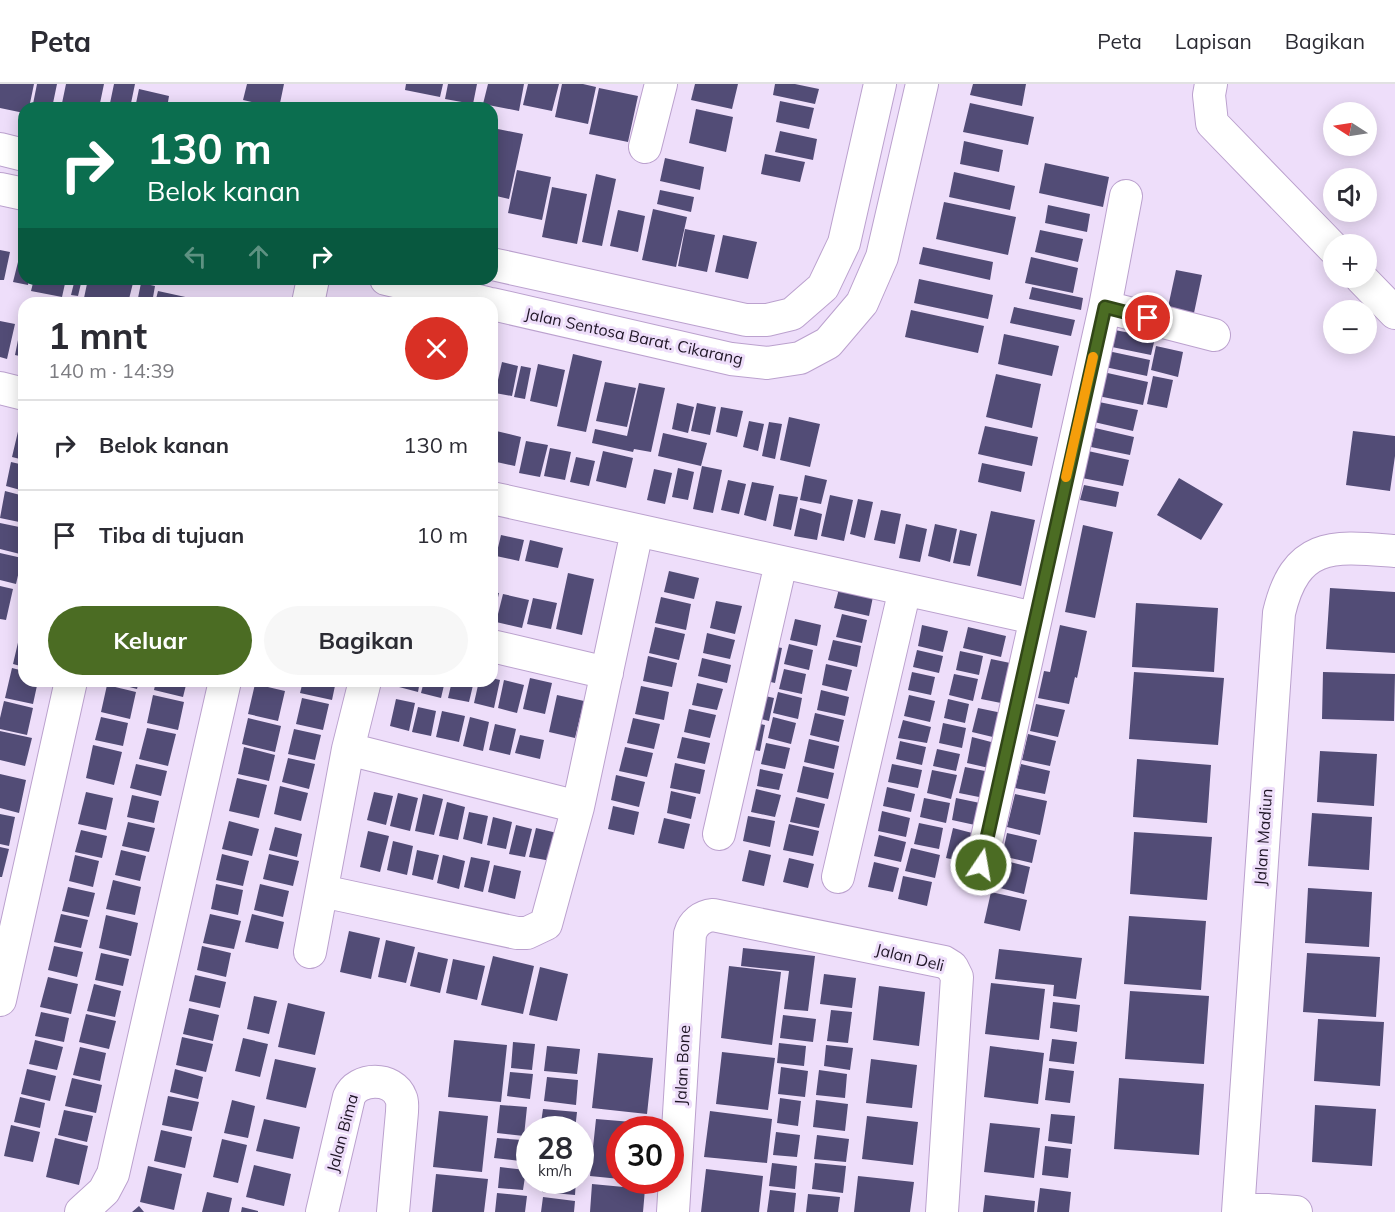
<!DOCTYPE html>
<html lang="id">
<meta charset="utf-8">
<style>
:root{--surface:#fff;--page:#f7f7f7;--text:#2b2b33;--muted:#7c7c81;--line:#e1e1e2;--accent:#4b6c23}
body{margin:0;font-family:Mulish,sans-serif;background:var(--page);color:var(--text);height:100vh;display:flex;flex-direction:column;font-size:22px;white-space:nowrap}
*{box-sizing:border-box;margin:0}
p{font-size:20px;color:var(--muted)}
.icon{flex:none;width:33px;height:33px;fill:none;stroke:currentColor;stroke-width:2;stroke-linecap:round;stroke-linejoin:round}
.map{position:relative;flex:1;overflow:hidden}
.sheet{position:absolute;left:18px;top:213px;width:480px;height:390px;display:flex;flex-direction:column;background:var(--surface);border-radius:18px;box-shadow:0 3px 15px #0003}
.sheet>*{flex:none}
.banner{position:absolute;left:18px;top:18px;width:480px;height:183px;border-radius:18px;box-shadow:0 3px 15px #0003;background:#0b6e4f;color:#fff;overflow:hidden}
.needle{width:39px;rotate:282deg}
.buttons{position:absolute;left:1323px;top:18px;display:grid;gap:12px}
.buttons a{display:grid;place-items:center;width:54px;height:54px;border-radius:50%;background:var(--surface);box-shadow:0 3px 15px #0003;font-size:30px}
.speed{position:absolute;left:516px;top:1032px;display:flex;gap:12px;font-size:30px;font-weight:700;text-align:center}
.speed>*{display:grid;place-content:center;width:78px;height:78px;border-radius:50%;background:var(--surface);box-shadow:0 3px 15px #0003;line-height:1}
.speed small{font-size:15px;font-weight:400}
.speed .limit{border:9px solid #d22;background:#fff;color:#111}
.pin{position:absolute;display:grid;place-items:center;width:51px;height:51px;color:#fff;margin:-26px;border:3px solid #fff;border-radius:50%;box-shadow:0 2px 6px #0007}
.me{position:absolute;width:66px;margin:-33px;rotate:12deg;stroke-linejoin:round;filter:drop-shadow(0 0 4px #0008)}
.turn{display:flex;align-items:center;gap:21px;height:126px;padding:0 30px;font-size:27px}
.turn .icon{width:78px;height:78px;stroke-width:2.5}
.turn b{display:block;font-size:42px;line-height:51px}
.lanes{display:flex;align-items:center;height:57px;padding:0 30px;background:#0003;justify-content:center;gap:30px;direction:ltr}
.lanes .off{opacity:.35}
.round{display:grid;place-items:center;flex:none;width:63px;height:63px;border-radius:32px;background:var(--page)}
.summary{display:flex;align-items:center;justify-content:space-between;height:102px;padding:0 30px}
h1{font-size:36px;font-weight:700;line-height:45px}
.button{display:flex;gap:12px;margin-top:auto;padding:12px 30px}
.button a{flex:1;height:69px;border-radius:36px;background:var(--accent);color:#fff;font-size:24px;font-weight:700;line-height:69px;text-align:center}
.button a+a{background:var(--page);color:var(--text)}
ul{padding:0;list-style:none}
li{display:flex;align-items:center;gap:18px;height:90px;padding:0 30px;border-top:2px solid var(--line)}
li div{flex:1}
li b{display:block;font-size:22px}
li em{font-style:normal}
header{display:flex;align-items:center;gap:36px;box-sizing:border-box;height:84px;padding:0 30px;background:var(--surface);border-bottom:2px solid var(--line)}
header strong{font-size:28px}
nav{display:flex;gap:33px;margin-inline-start:auto;font-size:21px}
.map>svg:first-child{display:block}
.building{fill:#524c76}
.lines{fill:none;stroke-linecap:round;stroke-linejoin:round}
.street-casing{stroke:#bba1ce;stroke-width:34}
.street{stroke:#fff;stroke-width:32}
.route-casing{stroke:#314617;stroke-width:15}
.route{stroke:#4b6c23;stroke-width:10}
.slow{stroke:#f59e0b;stroke-width:10}
.labels{text-anchor:middle;dominant-baseline:central;stroke-width:6;stroke-linejoin:round;paint-order:stroke}
.street-label{font-size:16px;fill:#1f1526;stroke:#eedefa}
</style>
<header>
<strong>Peta</strong>
<nav><a>Peta</a><a>Lapisan</a><a>Bagikan</a></nav>
</header>
<div class="map">
<svg width="1395" height="1128" viewBox="0 0 1395 1128">
<rect width="100%" height="100%" fill="#eedefa"/>
<path class="building" d="M0,0H34L29,24H24V29L0,24Z
M37,0H57L52,24L33,20Z
M66,0H104L99,24H61Z
M114,0H135L130,24H109Z
M247,0H284L279,24L243,16Z
M406,0H443L440,13L405,6Z
M448,0H477L473,20L445,15Z
M488,0H524L519,27L483,20Z
M528,0H559L552,27L523,21Z
M562,0H583L596,3L588,40L555,33Z
M695,0H738L732,25L691,16Z
M775,0H795L819,5L815,20L773,11Z
M973,0H1026L1022,22L970,11Z
M599,4L638,12L628,58L589,50Z
M139,5L169,12L167,24H135Z
M780,17L814,24L809,45L776,38Z
M970,19L1034,33L1028,61L963,48Z
M696,25L733,33L726,68L689,59Z
M493,44L523,50L509,115L492,111Z
M780,47L817,55L813,76L775,68Z
M964,57L1003,66L999,88L960,80Z
M765,70L805,78L800,98L761,90Z
M665,74L704,83L700,106L660,97Z
M1045,79L1109,93L1103,123L1039,109Z
M517,86L551,93L542,136L508,129Z
M954,88L1015,102L1010,126L949,113Z
M596,90L616,95L602,162L582,158Z
M552,103L587,110L577,160L542,153Z
M660,106L694,113L691,128L657,120Z
M944,118L1016,133L1008,171L936,155Z
M1048,121L1090,130L1087,148L1045,139Z
M653,125L687,133L676,183L642,176Z
M618,126L645,132L638,168L610,162Z
M685,145L715,151L707,188L678,182Z
M1040,146L1083,155L1078,178L1035,168Z
M723,151L757,158L748,195L715,188Z
M923,163L993,178L990,196L919,180Z
M0,166L10,168L4,196H0Z
M21,166L24,167V195H29L28,201L13,198Z
M1031,173L1078,184L1073,209L1025,199Z
M1176,186L1202,191L1194,229L1168,223Z
M34,195H66L62,213L31,207Z
M75,195H82L78,212L71,211Z
M88,195H116L133,199L128,219H103L84,214Z
M919,195L993,211L988,235L914,219Z
M141,199L155,202L152,219H137Z
M1032,203L1083,214L1081,226L1029,215Z
M158,207L190,214L189,219H155Z
M194,214L211,218V219H193Z
M1014,223L1075,236L1071,252L1010,239Z
M911,226L984,242L978,269L905,253Z
M22,236H24V273L15,271Z
M0,237L15,240L7,275L0,273Z
M1110,245L1155,254L1151,271L1107,262Z
M1004,250L1059,262L1052,292L998,280Z
M1156,262L1183,268L1178,293L1151,286Z
M1108,267L1150,276L1147,292L1105,283Z
M573,270L602,277L586,348L557,342Z
M502,278L518,282L512,312L495,309Z
M538,280L565,286L557,323L530,317Z
M521,282L531,284L525,315L514,313Z
M1103,288L1148,298L1143,321L1098,312Z
M996,290L1041,300L1032,344L986,333Z
M1153,292L1173,296L1167,324L1147,320Z
M605,298L636,304L627,343L596,337Z
M639,299L665,304L651,368L634,365L633,368L592,359L595,345L627,352Z
M1099,318L1138,326L1133,347L1094,338Z
M677,319L694,323L688,349L672,345Z
M697,319L716,323L710,351L691,347Z
M721,323L743,327L737,353L716,348Z
M789,333L820,340L810,383L780,376Z
M749,337L764,340L758,367L743,363Z
M769,338L782,340L775,375L762,372Z
M20,339L24,340V376L12,373Z
M985,342L1038,353L1032,382L978,370Z
M1095,344L1134,353L1130,371L1091,363Z
M492,346L521,353L515,382L492,377Z
M1353,347L1395,352V372L1390,407L1346,401Z
M663,349L707,359L701,382L658,372Z
M526,357L548,361L540,393L519,389Z
M550,364L571,368L565,396L544,392Z
M603,367L633,374L626,404L596,397Z
M1088,367L1129,376L1123,402L1082,394Z
M576,373L595,377L589,402L570,398Z
M11,378L24,381V407L6,402Z
M982,379L1025,388L1021,408L978,398Z
M702,382L722,386L713,429L693,425Z
M678,384L694,388L688,416L672,413Z
M654,385L672,389L665,420L647,416Z
M805,391L827,396L821,420L800,416Z
M1179,394L1223,420L1201,456L1157,431Z
M728,396L746,400L739,430L721,426Z
M752,398L774,402L766,437L744,431Z
M1084,401L1119,408L1116,423L1080,416Z
M5,407L24,412V439L0,434Z
M779,410L798,413L791,446L773,442Z
M830,411L853,416L844,457L821,452Z
M858,415L873,418L865,454L850,450Z
M800,424L822,430L817,456L794,452Z
M881,426L901,430L895,460L874,456Z
M991,427L1035,436L1021,502L977,492Z
M0,439L24,444L20,470L0,465Z
M906,440L927,445L920,478L899,474Z
M935,440L957,445L950,478L928,472Z
M1083,441L1113,448L1095,534L1065,528Z
M960,446L977,450L970,482L953,479Z
M492,447L497,449L493,465H492Z
M501,451L524,456L519,477L496,472Z
M530,456L563,464L558,484L525,477Z
M0,469L22,474L16,500L0,496Z
M669,487L699,494L694,515L664,508Z
M568,489L594,495L582,551L556,545Z
M840,501L874,508L869,532L834,524Z
M0,502L13,505L6,536L0,535Z
M1330,504L1395,508V569L1326,565Z
M492,508L499,509L493,535H492Z
M503,510L529,516L522,544L496,538Z
M661,513L691,520L686,546L655,539Z
M533,514L557,519L551,545L527,540Z
M716,517L742,522L735,550L710,544Z
M1136,519L1218,524L1214,588L1132,583Z
M842,530L867,536L862,559L836,553Z
M795,535L821,541L817,562L790,556Z
M922,541L948,547L943,568L918,562Z
M1060,541L1087,547L1077,594L1075,593L1069,620L1038,614L1044,587L1050,588Z
M655,543L685,550L679,576L649,569Z
M968,543L1006,552L1001,573L963,564Z
M707,549L735,556L730,575L703,569Z
M20,550L24,551V583L13,580Z
M833,556L861,562L857,583L828,576Z
M789,560L813,566L809,586L784,580Z
M766,561L782,564L775,599L758,595Z
M917,566L943,572L939,589L913,583Z
M960,567L983,572L979,591L956,586Z
M648,572L677,579L672,603L643,597Z
M702,574L731,581L727,599L698,592Z
M991,575L1015,580L1006,620L981,615Z
M826,580L852,586L847,607L822,601Z
M12,584L24,587V597H38L33,620L5,614Z
M784,585L806,590L802,610L779,605Z
M912,588L935,593L931,611L908,606Z
M1134,588L1224,594L1218,661L1129,655Z
M1323,588L1395,590L1394,637L1322,635Z
M954,590L978,595L973,617L949,611Z
M492,594L500,596L494,624L474,619L479,597H492Z
M530,594L552,599L545,630L523,625Z
M504,596L524,601L517,629L498,624Z
M107,597H139L137,605Z
M156,597H187L183,613L154,606Z
M259,597H283L282,603Z
M303,597H336L332,616L300,609Z
M400,597H420L418,608L399,603Z
M424,597H445L441,614L421,609Z
M452,597H474L469,618L448,614Z
M697,599L723,605L717,626L692,621Z
M255,600L285,607L278,637L248,630Z
M107,601L136,608L130,635L101,628Z
M641,602L669,608L664,636L635,630Z
M821,606L849,613L845,632L817,626Z
M778,608L802,614L798,635L773,629Z
M757,610L774,614L769,637L752,633Z
M153,611L184,618L178,646L147,639Z
M557,611L584,617L575,654L549,648Z
M909,611L935,617L930,638L904,632Z
M302,614L329,620L323,646L296,640Z
M396,615L415,619L409,647L390,642Z
M948,615L969,620L965,639L944,634Z
M4,617L33,624L27,651L0,645V634Z
M1036,620L1065,626L1058,653L1030,647Z
M418,623L436,627L431,652L412,648Z
M978,624L1002,629L997,654L972,648Z
M689,625L716,631L710,654L684,648Z
M442,627L465,632L459,658L436,653Z
M815,629L844,636L839,658L810,651Z
M101,633L128,639L123,662L95,656Z
M470,633L489,638L483,667L463,662Z
M773,633L796,639L791,660L768,654Z
M248,634L281,642L275,668L242,660Z
M633,634L660,640L654,665L627,659Z
M903,636L931,643L927,659L898,654Z
M750,638L765,641L760,667L744,664Z
M943,639L966,644L962,664L939,659Z
M495,640L516,645L510,671L489,666Z
M147,644L176,650L168,682L139,675Z
M294,645L321,651L315,676L288,670Z
M0,647L32,654L25,682L0,676Z
M1028,650L1056,657L1050,682L1022,676Z
M520,651L544,656L540,675L515,669Z
M682,653L710,659L705,680L677,674Z
M972,653L995,659L989,684L967,679Z
M809,655L839,662L834,685L804,678Z
M900,657L926,663L922,681L896,675Z
M766,659L790,664L785,685L761,680Z
M93,661L122,668L114,701L86,694Z
M244,663L275,671L269,697L238,690Z
M625,663L653,669L647,693L619,687Z
M937,665L960,670L956,687L933,682Z
M1320,667L1377,670L1374,722L1317,718Z
M288,674L315,680L309,705L282,698Z
M1137,675L1211,681L1207,739L1133,733Z
M675,679L705,686L700,710L670,704Z
M136,680L167,687L161,712L130,704Z
M892,680L922,686L918,704L888,698Z
M1021,680L1050,687L1045,710L1015,704Z
M803,682L834,689L828,715L797,708Z
M965,683L990,688L984,714L959,709Z
M760,685L783,690L779,706L757,702Z
M932,686L957,691L951,715L927,709Z
M0,690L26,696L19,729L0,724Z
M616,691L645,698L639,723L611,716Z
M237,694L267,701L259,734L229,727Z
M280,702L308,709L301,737L274,730Z
M887,703L915,710L911,728L883,722Z
M756,705L781,711L775,733L751,728Z
M671,707L696,713L691,735L667,729Z
M86,708L113,714L106,746L78,740Z
M374,708L393,712L386,741L367,736Z
M398,709L418,714L410,747L390,742Z
M423,710L443,715L434,751L415,747Z
M1015,710L1047,717L1040,751L1007,743Z
M132,711L159,717L154,739L127,733Z
M796,713L825,720L819,744L790,738Z
M924,714L950,719L946,739L920,733Z
M956,714L980,719L975,741L952,736Z
M447,718L465,723L458,756L439,752Z
M613,722L639,728L634,751L608,745Z
M882,727L910,734L906,753L878,747Z
M469,728L488,732L482,760L463,755Z
M1312,729L1372,733L1369,786L1308,782Z
M0,730L15,733L9,762L0,760Z
M748,732L775,737L770,763L743,757Z
M493,733L512,738L506,765L487,761Z
M664,734L690,740L684,765L658,759Z
M229,737L259,745L252,772L222,765Z
M128,738L155,744L149,768L122,762Z
M919,739L943,744L939,765L914,760Z
M789,740L819,747L813,772L783,766Z
M516,741L532,745L525,773L509,770Z
M275,743L302,750L297,773L269,766Z
M536,744L557,749L551,777L529,773Z
M953,744L976,750L969,779L946,774Z
M81,746L107,752L102,774L75,768Z
M368,747L389,752L380,788L360,783Z
M1134,748L1212,753L1207,816L1130,810Z
M1007,749L1037,756L1032,779L1002,772Z
M879,751L906,758L901,778L874,772Z
M393,757L413,762L407,791L387,786Z
M0,763L9,765L2,793H0Z
M911,764L940,771L935,794L905,787Z
M121,766L146,772L140,797L115,791Z
M417,766L439,771L433,796L412,791Z
M749,766L771,771L764,802L742,797Z
M222,770L249,777L243,802L216,796Z
M269,770L299,777L293,802L263,795Z
M75,771L99,777L93,803L69,797Z
M443,771L465,777L459,805L437,799Z
M471,773L490,777L483,808L464,803Z
M789,774L814,780L808,804L783,798Z
M1002,776L1030,783L1024,810L996,803Z
M874,778L899,784L893,808L868,803Z
M494,781L521,787L515,815L488,808Z
M903,792L932,798L927,822L898,815Z
M113,796L141,803L135,831L106,825Z
M216,800L243,806L238,831L211,825Z
M260,800L289,807L283,833L254,826Z
M68,803L95,809L89,833L62,827Z
M1308,804L1372,808L1369,863L1305,859Z
M991,808L1027,816L1020,847L984,839Z
M61,830L88,836L81,864L54,858Z
M210,830L241,837L234,865L203,859Z
M252,830L284,838L278,865L245,858Z
M106,831L138,839L131,872L99,864Z
M1129,832L1206,837L1201,906L1124,900Z
M349,847L380,854L371,895L340,888Z
M386,856L415,863L406,899L378,893Z
M54,862L83,868L77,893L48,886Z
M202,862L231,869L226,893L197,886Z
M743,864L815,872L808,927L784,925L789,887L741,882Z
M999,865L1082,874L1076,915L1053,912L1054,901L995,895Z
M418,868L448,875L440,909L410,902Z
M101,869L129,875L123,902L95,896Z
M1307,869L1380,873L1376,933L1303,928Z
M493,872L534,882L523,930L481,921Z
M453,875L485,882L477,916L446,909Z
M729,882L781,888L772,961L721,954Z
M540,883L568,890L557,937L529,931Z
M824,890L856,894L852,924L820,920Z
M195,891L226,898L220,924L189,917Z
M48,893L78,900L71,930L40,923Z
M991,899L1045,905L1039,956L985,950Z
M94,900L121,907L115,933L87,927Z
M879,902L925,908L919,962L873,956Z
M1130,907L1209,912L1204,980L1125,975Z
M254,912L277,917L269,950L247,945Z
M1053,918L1080,921L1077,948L1050,944Z
M288,919L325,928L315,971L278,963Z
M189,924L219,931L213,957L183,950Z
M831,926L852,928L848,959L827,957Z
M41,928L69,934L64,958L35,952Z
M86,930L116,937L109,965L79,958Z
M783,931L816,935L813,958L780,954Z
M1318,935L1384,938L1380,1002L1314,997Z
M182,953L213,960L206,988L176,981Z
M243,954L268,960L260,993L235,987Z
M1052,955L1077,958L1074,980L1049,977Z
M35,956L63,963L57,986L29,980Z
M454,956L507,961L501,1018L448,1013Z
M513,958L535,960L532,986L511,984Z
M779,959L806,962L804,982L777,979Z
M826,961L853,964L850,986L824,982Z
M547,962L580,965L577,990L544,987Z
M990,962L1044,969L1038,1020L984,1013Z
M80,963L106,969L100,997L73,991Z
M722,968L775,974L768,1026L716,1020Z
M598,969L653,974L647,1030L592,1024Z
M275,975L316,984L306,1024L266,1015Z
M871,975L917,981L912,1024L866,1019Z
M781,983L808,987L805,1013L778,1010Z
M1049,984L1074,987L1070,1019L1045,1016Z
M27,985L56,992L50,1017L21,1010Z
M175,985L203,993L198,1015L170,1008Z
M819,986L847,990L845,1014L816,1011Z
M510,988L533,990L530,1015L507,1012Z
M547,993L578,996L576,1021L544,1017Z
M72,994L102,1001L96,1029L65,1022Z
M1119,994L1204,1000L1199,1071L1114,1065Z
M168,1012L199,1018L192,1047L162,1041Z
M20,1013L45,1019L40,1044L14,1038Z
M780,1014L801,1017L798,1042L777,1039Z
M232,1016L255,1022L248,1054L224,1049Z
M816,1016L848,1020L845,1047L813,1043Z
M500,1021L527,1023L524,1052L497,1049Z
M1315,1021L1376,1025L1372,1082L1312,1078Z
M543,1025L577,1028L575,1046H540Z
M64,1026L93,1032L87,1058L58,1051Z
M439,1027L488,1032L482,1088L433,1083Z
M710,1027L772,1035L767,1079L704,1073Z
M1051,1030L1075,1032L1072,1060L1048,1057Z
M867,1032L918,1038L913,1081L862,1075Z
M264,1035L300,1043L293,1075L256,1067Z
M596,1035L644,1039L643,1046H620V1095L590,1092Z
M990,1039L1040,1044L1034,1094L984,1088Z
M11,1041L40,1048L33,1078L4,1072Z
M161,1046L192,1053L185,1084L154,1077Z
M776,1048L800,1051L797,1073L773,1071Z
M817,1051L849,1055L846,1078L814,1075Z
M55,1054L88,1062L79,1101L46,1093Z
M497,1054L522,1056L520,1077L494,1074Z
M222,1055L247,1061L238,1099L213,1093Z
M1045,1062L1071,1065L1068,1094L1042,1091Z
M772,1079L797,1082L795,1105L769,1102Z
M815,1079L846,1082L843,1109L812,1105Z
M254,1081L291,1090L284,1122L246,1113Z
M148,1082L182,1090L174,1126L140,1118Z
M500,1083L526,1086L523,1106L498,1104Z
M706,1085L763,1092L759,1128H701Z
M436,1090L488,1095L484,1128H432Z
M858,1092L914,1098L910,1128H854Z
M544,1096H576L575,1111L542,1108Z
M592,1100L645,1105L643,1128H590Z
M1040,1104L1071,1108L1069,1128H1037Z
M770,1106L796,1109L794,1128H767Z
M207,1108L232,1114L229,1128H202Z
M497,1109L527,1112L525,1128H495Z
M808,1110L840,1113L838,1128H806Z
M985,1111L1035,1117L1034,1128H983Z
M543,1113L575,1117L574,1128H541Z
M139,1122L144,1128H132Z
M242,1123L258,1127V1128H241Z"/>
<g class="lines">
<defs>
<path id="street" d="M1211,0L1209,11L1212,39L1334,165
M645,63L661,0
M0,65L24,71
M0,105L24,110
M492,180L746,236H767L792,230L823,203L844,159L880,0
M1361,194L1395,229
M386,195L487,219
M308,219L313,195
M492,220L731,275L767,279L800,274L828,259L862,219L882,173L922,0
M1105,223L1214,251
M0,304L24,310
M492,414L1035,534
M492,562L607,589
M348,665L578,723
M719,750L781,479
M981,781L1105,223L1126,112
M838,793L905,505
M322,807L517,849H527L546,840L578,723L637,447
M310,868L348,665L365,597
M0,916L71,597
M1239,1124L1296,1128
M81,1128L104,1107L113,1090L225,597
M322,1128L349,1013C357,993 393,992 401,1014C403,1018 402,1024 402,1028L393,1128
M673,1128L690,850C693,839 702,832 713,831L944,878L952,883L957,893L942,1128
M1238,1128L1279,529C1296,457 1333,462 1395,467"/>
</defs>
<use href="#street" class="street-casing"/>
<use href="#street" class="street"/>
</g>
<g class="lines">
<defs>
<path id="route" d="M981,781L1105,223L1148,234"/>
</defs>
<use href="#route" class="route-casing"/>
<use href="#route" class="route"/>
<path class="slow" d="M1066,393L1093,273"/>
</g>
<g class="labels">
<g class="street-label">
<text transform="translate(634 252) rotate(12)">Jalan Sentosa Barat. Cikarang</text>
<text transform="translate(1263 753) rotate(-86)">Jalan Madiun</text>
<text transform="translate(910 873) rotate(14)">Jalan Deli</text>
<text transform="translate(682 981) rotate(-87)">Jalan Bone</text>
<text transform="translate(342 1049) rotate(-75)">Jalan Bima</text>
</g>
</g>
</svg>
<div class="buttons">
<a><svg class="needle" viewBox="-14 -14 28 28"><path d="M0-13l5 13h-10z" fill="#e53935"/><path d="M0 13l5-13h-10z" fill="#7c7c81"/></svg></a>
<a><svg class="icon" aria-label="sound" viewBox="0 0 24 24"><path d="M4 9h4l5-4v14l-5-4H4zM17 9q2 3 0 6"/></svg></a>
<a>+</a>
<a>−</a>
</div>
<div class="speed"><div>28<small>km/h</small></div><div class="limit">30</div></div>
<div class="pin" style="left:1148px;top:234px;background:#d93025"><svg class="icon" aria-label="arrive" viewBox="0 0 24 24"><path d="M6 21V4h12l-3 4 3 4H6"/></svg></div>
<svg class="me" style="left:981px;top:781px" viewBox="-20 -20 40 40"><circle r="17" fill="#4b6c23" stroke="#fff" stroke-width="3"/><path d="M0-11L8 9 0 5-8 9z" fill="#fff"/></svg>
<div class="banner">
<div class="turn"><svg class="icon" aria-label="right" viewBox="0 0 24 24"><path d="M7 20v-9h11M14 6l5 5-5 5"/></svg><div><b>130 m</b>Belok kanan</div></div>
<div class="lanes"><svg class="icon off" aria-label="left" viewBox="0 0 24 24"><path d="M17 20v-9H6M10 6l-5 5 5 5"/></svg><svg class="icon off" aria-label="ahead" viewBox="0 0 24 24"><path d="M12 20V5M6 11l6-6 6 6"/></svg><svg class="icon" aria-label="right" viewBox="0 0 24 24"><path d="M7 20v-9h11M14 6l5 5-5 5"/></svg></div>
</div>
<section class="sheet">
<div class="summary"><div><h1>1 mnt</h1><p>140 m · 14:39</p></div><a class="round" style="background:#d93025;color:#fff"><svg class="icon" aria-label="close" viewBox="0 0 24 24"><path d="M6 6l12 12M18 6L6 18"/></svg></a></div>
<ul>
<li><svg class="icon" aria-label="right" viewBox="0 0 24 24"><path d="M7 20v-9h11M14 6l5 5-5 5"/></svg><div><b>Belok kanan</b></div><em>130 m</em></li>
<li><svg class="icon" aria-label="arrive" viewBox="0 0 24 24"><path d="M6 21V4h12l-3 4 3 4H6"/></svg><div><b>Tiba di tujuan</b></div><em>10 m</em></li>
</ul>
<div class="button"><a>Keluar</a><a>Bagikan</a></div>
</section>
</div>
